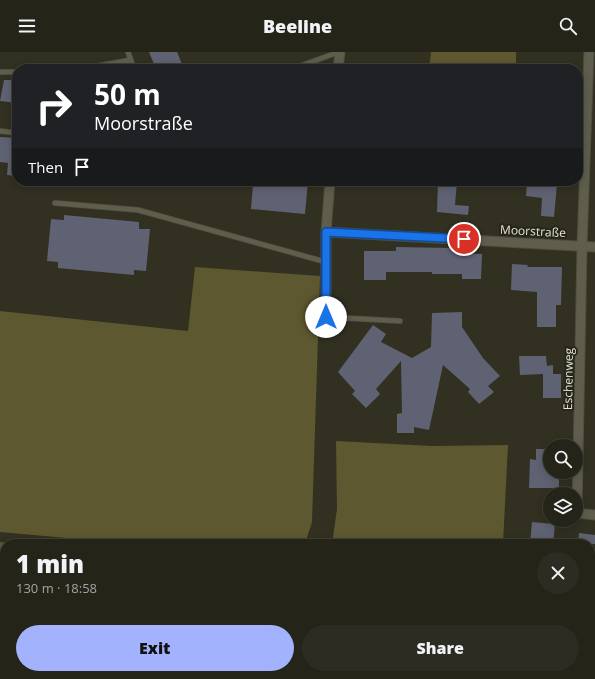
<!DOCTYPE html>
<meta charset="utf-8">
<style>
:root{--surface:#252419;--page:#2d2c22;--text:#f1f3f6;--muted:#a3a4a2;--line:#424138;--accent:#a2b2fd}
body{margin:0;font-family:"Open Sans",sans-serif;background:var(--page);color:var(--text);height:100vh;display:flex;flex-direction:column;font-size:15px;white-space:nowrap}
*{box-sizing:border-box;margin:0}
p{font-size:13px;color:var(--muted)}
.icon{flex:none;width:22px;height:22px;fill:none;stroke:currentColor;stroke-width:2;stroke-linecap:round;stroke-linejoin:round}
.map{position:relative;flex:1;overflow:hidden}
.details{position:absolute;left:0px;top:487px;width:595px;height:140px;display:flex;flex-direction:column;background:var(--surface);border-radius:16px 16px 0 0;box-shadow:0 2px 10px #0003,0 0 0 1px var(--line)}
.details>*{flex:none}
.guide{position:absolute;left:12px;top:12px;width:571px;height:122px;border-radius:16px;box-shadow:0 2px 10px #0003,0 0 0 1px var(--line);background:#202124;color:#fff;overflow:hidden}
.controls{position:absolute;left:543px;top:387px;display:grid;gap:8px}
.controls a{display:grid;place-items:center;width:40px;height:40px;border-radius:50%;background:var(--surface);box-shadow:0 2px 10px #0003,0 0 0 1px var(--line);font-size:20px}
.pin{position:absolute;display:grid;place-items:center;width:34px;height:34px;color:#fff;margin:-17px;border:2px solid #fff;border-radius:50%;box-shadow:0 1px 4px #0007}
.me{position:absolute;width:44px;margin:-22px;rotate:0deg;stroke-linejoin:round;filter:drop-shadow(0 0 3px #0008)}
.turn{display:flex;align-items:center;gap:14px;height:84px;padding:0 16px;font-size:18px}
.turn .icon{width:52px;height:52px;stroke-width:2.5}
.turn b{display:block;font-size:28px;line-height:34px}
.then{display:flex;align-items:center;height:38px;padding:0 16px;background:#0003;gap:8px;font-size:15px}
.round{display:grid;place-items:center;flex:none;width:42px;height:42px;border-radius:21px;background:var(--page)}
.summary{display:flex;align-items:center;justify-content:space-between;height:68px;padding:0 16px}
h1{font-size:24px;font-weight:800;line-height:30px}
.action{display:flex;gap:8px;margin-top:auto;padding:8px 16px}
.action a{flex:1;height:46px;border-radius:24px;background:var(--accent);color:#111;font-size:16px;font-weight:800;line-height:46px;text-align:center}
.action a+a{background:var(--page);color:var(--text)}
header{display:flex;justify-content:space-between;align-items:center;height:52px;padding:0 16px;background:var(--surface);font-size:18px;font-weight:800}
.map>svg:first-child{display:block}
.green{fill:#5d582f}
.building{fill:#5f6272}
.lines{fill:none;stroke-linecap:round;stroke-linejoin:round}
.lane-casing{stroke:#4e4d40;stroke-width:6}
.street-casing{stroke:#4e4d40;stroke-width:11}
.lane{stroke:#5f5e4d;stroke-width:4.5}
.street{stroke:#5f5e4d;stroke-width:9}
.route-casing{stroke:#114b97;stroke-width:10}
.route{stroke:#1a73e8;stroke-width:7}
.labels{text-anchor:middle;dominant-baseline:central;stroke-width:4;stroke-linejoin:round;paint-order:stroke}
.street-label{font-size:12px;fill:#e5e4db;stroke:#272617}
</style>
<header><svg class="icon" aria-label="menu" viewBox="0 0 24 24"><path d="M4 6h16M4 12h16M4 18h16"/></svg>Beeline<svg class="icon" aria-label="search" viewBox="0 0 24 24"><circle cx="10" cy="10" r="6"/><path d="M15 15l6 6"/></svg></header>
<div class="map">
<svg width="595" height="627" viewBox="0 0 595 627">
<rect width="100%" height="100%" fill="#313021"/>
<path class="green" d="M431,0H516V17H429Z
M195,215L320,224L312,470L305,492H133L0,480V259L188,279Z
M336,389L432,394L508,393L503,492H332L337,457Z
M0,490L20,492H5V622H485V626L492,627H0Z"/>
<path class="building" d="M149,0H177L184,17H156Z
M4,28H17V51L0,49Z
M0,85L17,86V124L7,123L8,111L0,110Z
M290,129H308L305,162L251,157L253,132L290,135Z
M438,129H457L455,153L469,154L468,163L437,160Z
M527,129L557,132L554,165L541,164L542,146L526,144Z
M64,163L139,170V177H150L146,219L134,218V223L58,216V210L47,209L51,167L64,168Z
M396,195L453,196V201L482,202L481,227H462V222H432V220H386V228H364V199H396Z
M512,212L528,213L527,215H562L561,253H556V275H537V240L511,238Z
M462,260V275L483,306L500,324L488,334L494,340L479,352L468,340L470,337L443,313L429,378L414,375V381H397V362L402,361L401,309L376,337L380,342L366,356L352,342L355,339L338,320L373,273L386,282L381,290L412,306L431,295L432,261Z
M519,304H546L547,314L553,313V322H561V346H543V322L520,323Z
M536,397H550V420H559V436H529L530,407L536,408Z
M532,470L555,472L553,492H530Z
M579,481L595,483V492H578Z"/>
<g class="lines">
<defs>
<path id="lane" d="M128,0L134,17
M80,17L131,8
M292,17L339,0
M0,20H17
M0,79L17,81
M55,151L138,158L326,210
M326,265L400,269"/>
<path id="street" d="M589,0L582,194L577,461L595,463
M338,17L340,0
M326,180L595,195
M326,265V180L330,129
M574,622L578,627"/>
</defs>
<use href="#lane" class="lane-casing"/>
<use href="#street" class="street-casing"/>
<use href="#lane" class="lane"/>
<use href="#street" class="street"/>
</g>
<g class="lines">
<defs>
<path id="route" d="M326,265V180L464,187"/>
</defs>
<use href="#route" class="route-casing"/>
<use href="#route" class="route"/>
</g>
<g class="labels">
<g class="street-label">
<text transform="translate(533 179) rotate(3)">Moorstraße</text>
<text transform="translate(568 327) rotate(-89)">Eschenweg</text>
</g>
</g>
</svg>
<div class="controls">
<a><svg class="icon" aria-label="search" viewBox="0 0 24 24"><circle cx="10" cy="10" r="6"/><path d="M15 15l6 6"/></svg></a>
<a><svg class="icon" aria-label="layers" viewBox="0 0 24 24"><path d="M12 4l9 5-9 5-9-5zM3 14l9 5 9-5"/></svg></a>
</div>
<div class="pin" style="left:464px;top:187px;background:#d93025"><svg class="icon" aria-label="arrive" viewBox="0 0 24 24"><path d="M6 21V4h12l-3 4 3 4H6"/></svg></div>
<svg class="me" style="left:326px;top:265px" viewBox="-20 -20 40 40"><circle r="19" fill="#fff"/><path d="M0-13L10 11 0 6-10 11z" fill="#1a73e8"/></svg>
<div class="guide">
<div class="turn"><svg class="icon" aria-label="right" viewBox="0 0 24 24"><path d="M7 20v-9h11M14 6l5 5-5 5"/></svg><div><b>50 m</b>Moorstraße</div></div>
<div class="then">Then<svg class="icon" aria-label="arrive" viewBox="0 0 24 24"><path d="M6 21V4h12l-3 4 3 4H6"/></svg></div>
</div>
<section class="details">
<div class="summary"><div><h1>1 min</h1><p>130 m · 18:58</p></div><a class="round"><svg class="icon" aria-label="close" viewBox="0 0 24 24"><path d="M6 6l12 12M18 6L6 18"/></svg></a></div>
<div class="action"><a>Exit</a><a>Share</a></div>
</section>
</div>
